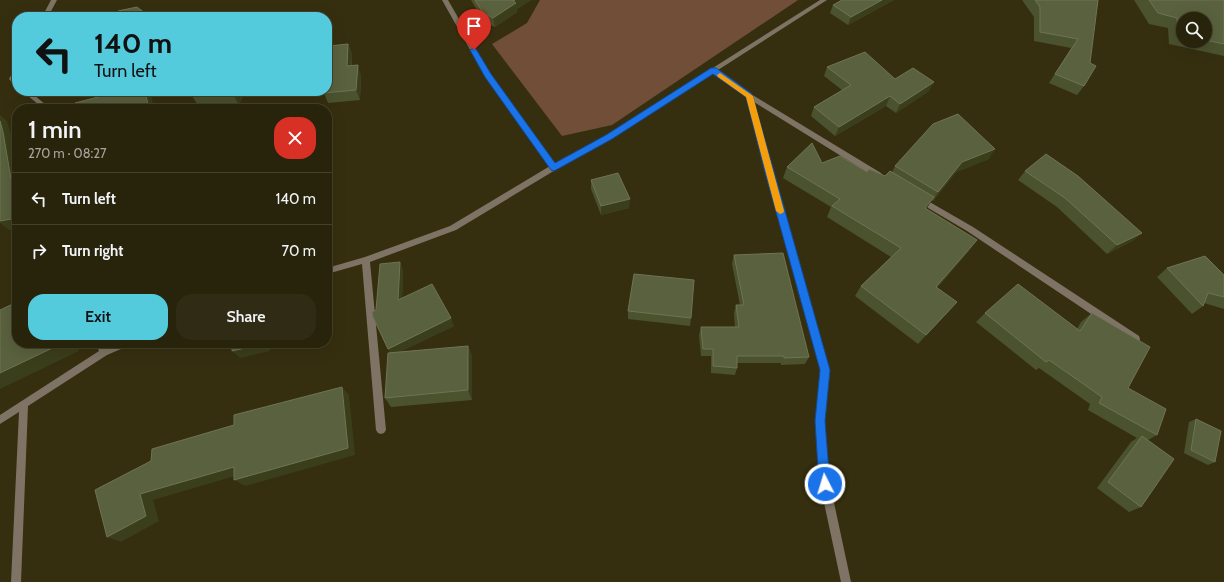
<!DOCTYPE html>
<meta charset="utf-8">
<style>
:root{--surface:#28230b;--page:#302b14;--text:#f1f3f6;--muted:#a5a49d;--line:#44402c;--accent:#54cadd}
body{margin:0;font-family:Cabin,sans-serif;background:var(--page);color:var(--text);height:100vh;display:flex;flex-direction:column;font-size:15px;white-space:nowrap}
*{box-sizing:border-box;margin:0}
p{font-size:13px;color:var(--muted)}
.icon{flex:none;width:22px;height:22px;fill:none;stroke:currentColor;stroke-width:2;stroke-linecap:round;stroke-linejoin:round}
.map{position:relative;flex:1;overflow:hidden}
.side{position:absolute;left:12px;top:104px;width:320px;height:244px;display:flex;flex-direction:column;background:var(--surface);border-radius:16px;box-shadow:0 4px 16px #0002,0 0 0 1px var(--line)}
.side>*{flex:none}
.hud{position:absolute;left:12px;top:12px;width:320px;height:84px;border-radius:16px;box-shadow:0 4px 16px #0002,0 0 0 1px var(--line);background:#54cadd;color:#111;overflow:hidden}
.controls{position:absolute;left:1176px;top:12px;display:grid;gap:8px}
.controls a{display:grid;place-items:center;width:36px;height:36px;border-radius:50%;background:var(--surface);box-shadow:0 4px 16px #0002,0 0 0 1px var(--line);font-size:20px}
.pin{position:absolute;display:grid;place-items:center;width:34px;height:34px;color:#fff;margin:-41px -17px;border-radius:50% 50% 50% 0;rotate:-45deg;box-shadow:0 0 4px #0007}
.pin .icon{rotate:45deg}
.me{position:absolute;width:44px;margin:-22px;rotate:355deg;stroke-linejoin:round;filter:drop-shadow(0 0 3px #0008)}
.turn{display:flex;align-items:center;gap:14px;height:84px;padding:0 16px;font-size:18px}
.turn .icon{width:52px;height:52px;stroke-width:2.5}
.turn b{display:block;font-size:28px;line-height:34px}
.round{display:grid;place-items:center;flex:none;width:42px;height:42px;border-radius:16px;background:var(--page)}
.headline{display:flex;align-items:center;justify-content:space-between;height:68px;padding:0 16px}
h1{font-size:24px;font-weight:600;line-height:30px}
.action{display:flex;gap:8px;margin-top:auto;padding:8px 16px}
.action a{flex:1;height:46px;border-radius:16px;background:var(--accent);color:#111;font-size:16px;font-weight:600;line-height:46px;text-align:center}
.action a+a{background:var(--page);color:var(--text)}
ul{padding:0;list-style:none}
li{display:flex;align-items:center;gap:12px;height:52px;padding:0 16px;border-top:1px solid var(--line)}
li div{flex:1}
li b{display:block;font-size:15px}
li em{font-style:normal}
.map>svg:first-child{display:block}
.green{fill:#714e38}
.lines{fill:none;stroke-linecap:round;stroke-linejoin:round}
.street{fill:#7e7364;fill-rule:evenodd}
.wall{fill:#4a522e;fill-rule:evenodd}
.shaded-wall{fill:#3b3e1a}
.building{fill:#5a613e;stroke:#6f7454}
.route{fill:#1a73e8;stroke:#114b97}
.slow{fill:#f59e0b}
</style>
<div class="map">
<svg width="1224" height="582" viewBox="0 0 1224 582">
<rect width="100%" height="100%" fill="#362f0f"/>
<path class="green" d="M540,0H798L612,125L562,136L492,44L527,23Z"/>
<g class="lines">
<path class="street" d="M51,0H57L48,17H42Z
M442,0H448L491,75L555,163L607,135L820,0H827L718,70L751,94L881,173L882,175L881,177H875L754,102L829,370L824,421L830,484L851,582H841L820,484L816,421L821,370L765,172L746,97L713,73L611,139L557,169L456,230L370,262L386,430L384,433L381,434L378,433L376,430L362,264L327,274V268L365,257L450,226L550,166L486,78Z
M15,68H17V76L15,79L17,80V86H15L9,79Z
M22,91H29L51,109H44Z
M921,197L973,227L1139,336L1140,339L1139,342L1136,343L1133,342L967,231L918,202L917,200L918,198Z
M96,343H104L106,347L116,343H129L128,346L107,355L28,406L21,582H11L19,412L0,424V415L99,351Z"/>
</g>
<path class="wall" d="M471,0H531L517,9V12L495,27L484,22Z
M894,0L848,25L830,13L833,5Z
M1022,0H1098L1084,86L1077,95L1049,83L1071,48L1034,41V17Z
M1134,0H1224V56L1169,44L1168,28L1149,24ZM1183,19H1205V41H1183Z
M348,44L352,54V65L361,75L360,100L328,103L324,93Z
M827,67L895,79L929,91L896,113L886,106L835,136L811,116L814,107L842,90L824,76Z
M193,91L243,96L239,105H198L192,96Z
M989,159L956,172L933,201L932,200L926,209L969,251L937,288L949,311L918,344L855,296L861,286L891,257L827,217L831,207L783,178L787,167L822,163L885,176L892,172L895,166Z
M1025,171L1142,233L1132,241L1107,254L1057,207L1018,180Z
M591,180L629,208L601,215L591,189Z
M734,255L809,357L805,364L781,365V363H737V368L735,375L711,373V356H701L699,335L701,327H735L734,313L736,305H740L732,264Z
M1167,268L1224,275V309L1204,303L1203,306L1192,314L1157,277Z
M403,270L402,298L454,326L399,352L468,346L472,356V400L391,407L385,398L391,353L388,349L376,310Z
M628,311L691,318L690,326L628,319Z
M985,313L1077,329L1081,322L1092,313L1128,388L1157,435L1148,440L1141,507L1129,512L1097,488L1131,442L1137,438L1088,410L1090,404L1039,368L1036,370L976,322Z
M1196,419L1215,462L1208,465L1184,453L1189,422Z"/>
<path class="shaded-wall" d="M515,0H531L517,9V12L495,27L493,18Z
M882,0H894L848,25L851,17Z
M348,44L352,54L351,76L347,66Z
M358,65L361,75L360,100L356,90Z
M934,82L929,91L896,113L900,104Z
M145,91H148L151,94L154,109H149Z
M236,91H277L243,96L239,105L234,96Z
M890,96L886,106L835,136L839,127Z
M0,115L7,121L13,141L17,167V185L11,179L0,121Z
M995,149L989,159L956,172L933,201L938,192L962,162Z
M934,197L927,208L918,219L925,208Z
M17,199V229L9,230L0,223V221L14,200Z
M630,199L629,208L601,215V206Z
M1142,233L1132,241L1107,254L1117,245Z
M977,240L969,251L929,297L936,287Z
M400,262L403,270L402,308L398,300Z
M957,302L949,311L918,344L926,335Z
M451,318L454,326L392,356L388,349Z
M63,343H76L79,351L0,389V373Z
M263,343H270V351L240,358L232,351Z
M468,346L472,356V400L468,390Z
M342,387L349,395L355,455L245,486L234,480Z
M234,467L245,473L153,500L159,521L121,542L107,537L140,494Z"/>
<path class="building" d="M475,0H515L513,1L516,3L493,18L483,13Z
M842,0H882L851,17L833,5Z
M1035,0H1098L1090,63L1096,66L1084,86L1055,74L1078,39L1040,32V7Z
M1149,0H1224V44L1205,40V19H1183V35L1178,34L1177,18L1158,13Z
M137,7L150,17H118V11Z
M348,44L347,66L358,65L356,90L324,93V91H327V65L329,46Z
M865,52L895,79L913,68L934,82L900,104L890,96L839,127L814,107L851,85L827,67Z
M121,91H145L149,109H67L76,106L75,103Z
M193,91H236L234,96H192Z
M958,114L995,149L962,162L938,192L895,166L933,124Z
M0,121L3,132L11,179L17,177V199L14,200L17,218L0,221Z
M812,143L822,163L840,156L867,172L869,169L885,176L890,171L934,197L925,208L977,240L936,287L957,302L926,335L861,286L901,248L832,206L840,199L787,167Z
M1046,154L1078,176L1142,233L1117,245L1065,198L1025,171Z
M618,173L630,199L601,206L591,180Z
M783,253L809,357L784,358V356H737V368L713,366V349H703L701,327H739L736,305H744L734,255Z
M1205,256L1224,275V297L1208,293L1203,306L1167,268Z
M400,262L398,300L432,284L451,318L388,349L373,317L372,312L376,310L380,264Z
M634,274L694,280L691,318L628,311Z
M1018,284L1080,331L1092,313L1150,347L1128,388L1166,409L1157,435L1099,403L1102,397L1049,360L1046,362L985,313Z
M17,302V343H63L0,373V310Z
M232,343H263V344L232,351Z
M468,346V390L385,398L388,353Z
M342,387L348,448L234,480V467L140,494L146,516L107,537L95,490L151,461L152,449L234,425V415Z
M1196,419L1221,431L1215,462L1191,450Z
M1142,436L1174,459L1141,507L1108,482Z"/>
<path class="route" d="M474,48L476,49L491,74L555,163L606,135L711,68H716L752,94L830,370L825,421L830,484L829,488L825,490L821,488L819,484L815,421L820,370L765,172L746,97L713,74L612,139L554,171L551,170L485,77L470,50Z"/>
<path class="slow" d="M720,73L753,96L784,211L783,213L780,214L776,211L746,97L718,77L717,75Z"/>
</svg>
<div class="controls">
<a><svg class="icon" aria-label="search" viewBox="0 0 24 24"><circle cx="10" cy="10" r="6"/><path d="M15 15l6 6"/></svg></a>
</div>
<div class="pin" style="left:474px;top:50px;background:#d93025"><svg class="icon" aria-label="arrive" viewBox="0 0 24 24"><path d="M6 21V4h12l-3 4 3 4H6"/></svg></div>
<svg class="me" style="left:825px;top:484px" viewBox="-20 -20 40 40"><circle r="17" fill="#1a73e8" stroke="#fff" stroke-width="3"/><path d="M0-11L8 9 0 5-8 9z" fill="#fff"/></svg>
<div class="hud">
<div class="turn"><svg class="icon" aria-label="left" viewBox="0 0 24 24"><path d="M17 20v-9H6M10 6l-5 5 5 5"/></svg><div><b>140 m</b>Turn left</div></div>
</div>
<section class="side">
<div class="headline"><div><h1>1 min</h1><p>270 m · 08:27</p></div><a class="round" style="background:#d93025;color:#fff"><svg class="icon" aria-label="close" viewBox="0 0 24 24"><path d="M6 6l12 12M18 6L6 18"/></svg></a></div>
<ul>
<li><svg class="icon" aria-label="left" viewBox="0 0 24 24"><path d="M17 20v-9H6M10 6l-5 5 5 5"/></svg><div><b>Turn left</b></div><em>140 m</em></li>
<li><svg class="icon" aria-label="right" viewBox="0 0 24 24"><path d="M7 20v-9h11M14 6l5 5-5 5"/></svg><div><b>Turn right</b></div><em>70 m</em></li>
</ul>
<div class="action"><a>Exit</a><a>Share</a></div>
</section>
</div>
